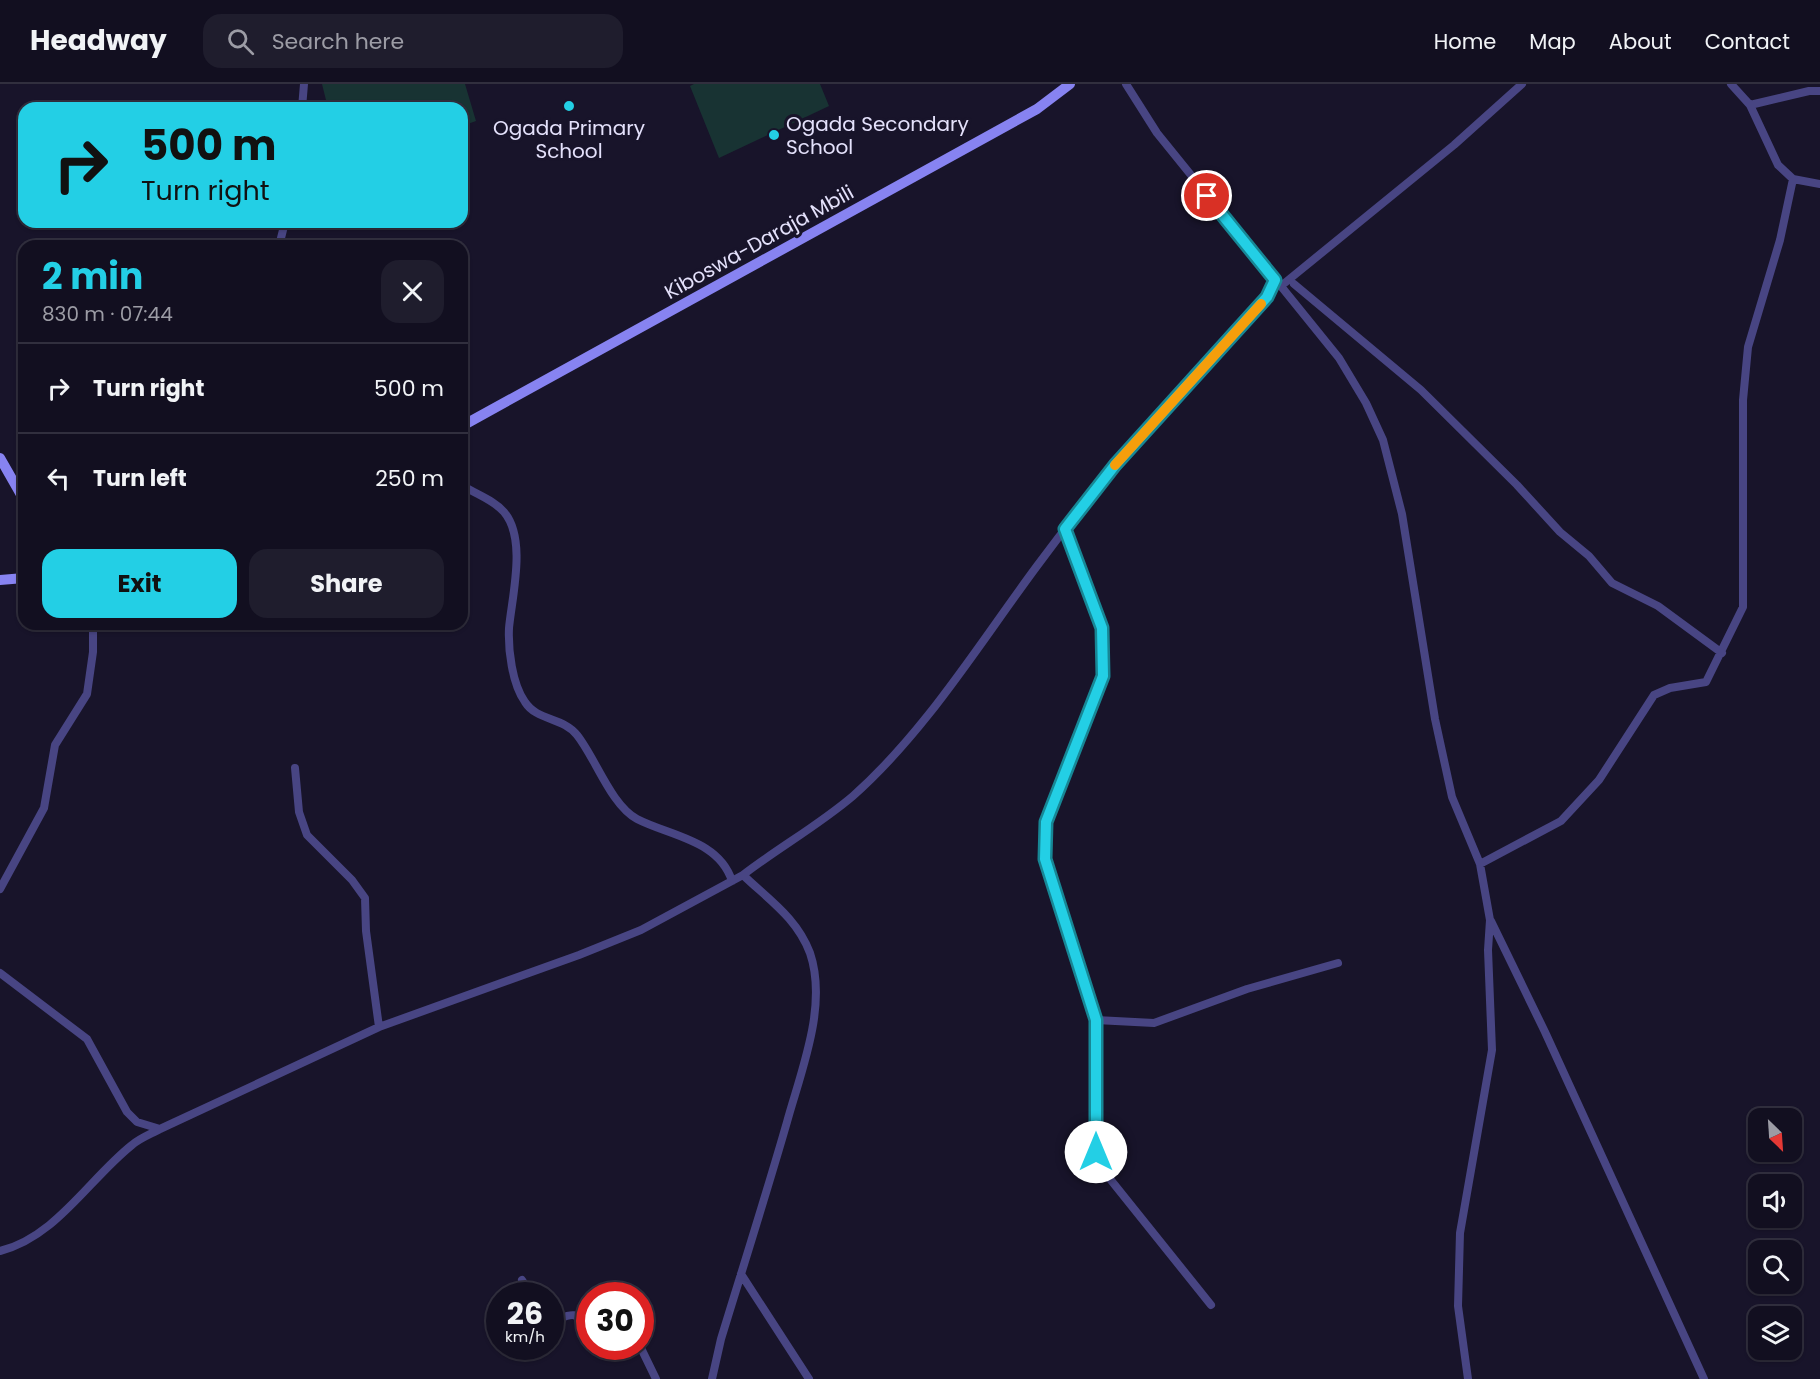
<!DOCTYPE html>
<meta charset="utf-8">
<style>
:root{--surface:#120f20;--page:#1f1d2d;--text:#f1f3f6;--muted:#9c9ca5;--line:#312f3e;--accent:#23cfe5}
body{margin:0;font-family:Poppins,sans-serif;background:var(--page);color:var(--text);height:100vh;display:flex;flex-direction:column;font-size:22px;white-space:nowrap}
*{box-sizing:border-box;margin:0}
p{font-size:20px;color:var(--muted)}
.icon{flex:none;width:33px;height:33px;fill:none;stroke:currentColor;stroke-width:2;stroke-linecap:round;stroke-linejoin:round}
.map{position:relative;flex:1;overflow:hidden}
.sheet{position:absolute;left:18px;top:156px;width:450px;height:390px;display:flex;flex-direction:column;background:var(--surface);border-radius:18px;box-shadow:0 2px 4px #0004,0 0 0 2px var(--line)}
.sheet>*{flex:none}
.hud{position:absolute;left:18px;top:18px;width:450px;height:126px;border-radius:18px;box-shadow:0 2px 4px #0004,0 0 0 2px var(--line);background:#23cfe5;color:#111;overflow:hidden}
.needle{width:39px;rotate:155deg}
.fabs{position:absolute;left:1748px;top:1024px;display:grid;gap:12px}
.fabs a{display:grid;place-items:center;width:54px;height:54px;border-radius:12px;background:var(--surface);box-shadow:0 2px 4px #0004,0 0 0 2px var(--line);font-size:30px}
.speed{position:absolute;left:486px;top:1198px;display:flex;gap:12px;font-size:30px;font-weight:700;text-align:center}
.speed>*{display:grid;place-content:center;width:78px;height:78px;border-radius:50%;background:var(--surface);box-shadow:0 2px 4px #0004,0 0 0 2px var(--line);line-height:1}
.speed small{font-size:15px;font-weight:400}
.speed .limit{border:9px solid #d22;background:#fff;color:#111}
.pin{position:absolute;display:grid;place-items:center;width:51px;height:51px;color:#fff;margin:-26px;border:3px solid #fff;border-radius:50%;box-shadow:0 2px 6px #0007}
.me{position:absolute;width:66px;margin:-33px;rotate:0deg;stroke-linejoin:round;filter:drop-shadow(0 0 4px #0008)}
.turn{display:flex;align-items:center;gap:21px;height:126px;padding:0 24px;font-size:27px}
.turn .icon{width:78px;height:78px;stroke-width:2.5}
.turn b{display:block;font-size:42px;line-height:51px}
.round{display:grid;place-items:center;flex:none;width:63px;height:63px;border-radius:18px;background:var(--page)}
.headline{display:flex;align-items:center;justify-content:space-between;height:102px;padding:0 24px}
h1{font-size:36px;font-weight:700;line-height:45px;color:var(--accent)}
.cta{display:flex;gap:12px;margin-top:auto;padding:12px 24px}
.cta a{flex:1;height:69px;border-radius:18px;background:var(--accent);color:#111;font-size:24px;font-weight:700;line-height:69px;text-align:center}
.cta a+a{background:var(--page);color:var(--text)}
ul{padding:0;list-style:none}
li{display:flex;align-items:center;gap:18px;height:90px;padding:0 24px;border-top:2px solid var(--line)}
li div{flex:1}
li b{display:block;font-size:22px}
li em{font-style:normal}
header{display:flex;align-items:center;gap:36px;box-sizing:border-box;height:84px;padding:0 30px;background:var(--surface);border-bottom:2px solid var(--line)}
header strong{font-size:28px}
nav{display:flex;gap:33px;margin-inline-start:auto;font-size:21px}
.search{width:420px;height:54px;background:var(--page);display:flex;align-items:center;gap:15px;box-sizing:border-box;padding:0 21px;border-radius:18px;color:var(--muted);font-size:22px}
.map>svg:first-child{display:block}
.green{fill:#183333}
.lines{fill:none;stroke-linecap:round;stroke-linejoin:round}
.minor{stroke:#484583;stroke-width:8}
.secondary{stroke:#8783f1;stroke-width:10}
.route-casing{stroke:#178795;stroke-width:15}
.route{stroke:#23cfe5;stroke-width:10}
.slow{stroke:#f59e0b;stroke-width:10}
.poi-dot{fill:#23cfe5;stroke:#18142a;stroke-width:2}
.labels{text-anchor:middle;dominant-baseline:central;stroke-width:6;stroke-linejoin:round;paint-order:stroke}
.poi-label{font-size:20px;fill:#e4e1fb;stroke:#18142a;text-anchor:start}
.street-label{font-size:20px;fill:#e4e1fb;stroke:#18142a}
</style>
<header>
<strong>Headway</strong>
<div class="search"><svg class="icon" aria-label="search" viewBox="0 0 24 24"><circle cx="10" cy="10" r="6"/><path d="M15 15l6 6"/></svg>Search here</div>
<nav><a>Home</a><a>Map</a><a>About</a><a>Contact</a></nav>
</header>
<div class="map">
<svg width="1820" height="1295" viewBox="0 0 1820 1295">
<rect width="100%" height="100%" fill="#18142a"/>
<path class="green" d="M322,0H465L476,37L462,42V24H328Z
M694,0H820L829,22L719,74L690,2Z"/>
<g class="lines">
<path class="minor" d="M1126,0L1157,49L1339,274L1366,319L1383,356L1402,430L1435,635L1452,713L1480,780L1490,836L1488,866L1492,966L1460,1149L1458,1222L1468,1295
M1731,0L1750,21L1778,81L1793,95L1820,100
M1750,21L1809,7H1820
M302,24L304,0
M279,162L285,138
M1294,200L1421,306L1517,401L1560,448L1589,472L1612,499L1658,522L1722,569
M1281,202L1454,61L1522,0
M462,401C475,410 494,416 504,428C527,455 512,512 509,544C508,565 512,600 525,618C537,637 563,633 577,651C596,675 611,721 637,735C670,752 719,756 732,797
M1065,445L1102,544L1103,592L1046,738L1045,775L1096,936L1098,1080L1211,1221
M295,684L299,728L307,751L352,796L365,814L366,847L379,943
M1480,780L1561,737L1599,696L1654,611L1670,604L1706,598L1743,523V316L1748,263L1780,156L1793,95
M0,805L44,724L55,661L87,610L93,568V540
M1491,837L1545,948L1704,1295
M0,889L87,955L127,1028L137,1038L160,1045
M1096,936L1154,939L1247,905L1338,879
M0,1167C56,1153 89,1095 132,1061C140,1054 151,1050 160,1045L379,943L579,871L641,846L743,791
M741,1190L809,1295
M522,1196L532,1212
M550,1238C571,1231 571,1226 590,1240
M640,1262L656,1295
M712,1295L721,1255C743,1183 766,1111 787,1038C801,987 828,922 810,869C797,834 769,816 743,791C778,764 819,741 853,712C926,647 979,560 1037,482C1107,387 1186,299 1267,213L1275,196"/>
<path class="secondary" d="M462,342L1037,25L1070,0
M0,374L24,416
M0,496L24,494"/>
</g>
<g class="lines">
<defs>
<path id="route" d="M1096,1068V936L1045,775L1046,738L1103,592L1102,544L1065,445L1115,381L1267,213L1275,196L1207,112"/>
</defs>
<use href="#route" class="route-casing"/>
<use href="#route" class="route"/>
<path class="slow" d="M1115,381L1261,220"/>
</g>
<g class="poi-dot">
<circle cx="569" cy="22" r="6"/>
<circle cx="774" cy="51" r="6"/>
</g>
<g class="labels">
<g class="poi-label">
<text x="786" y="40">Ogada Secondary<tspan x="786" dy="23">School</tspan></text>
<text x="569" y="44" text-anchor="middle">Ogada Primary<tspan x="569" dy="23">School</tspan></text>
</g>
<g class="street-label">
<text transform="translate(759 158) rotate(-29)">Kiboswa-Daraja Mbili</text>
</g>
</g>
</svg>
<div class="fabs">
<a><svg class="needle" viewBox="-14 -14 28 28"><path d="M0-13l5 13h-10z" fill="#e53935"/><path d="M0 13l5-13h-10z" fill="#9c9ca5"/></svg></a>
<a><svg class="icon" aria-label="sound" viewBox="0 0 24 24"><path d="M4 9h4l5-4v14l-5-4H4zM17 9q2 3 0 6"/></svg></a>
<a><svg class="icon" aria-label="search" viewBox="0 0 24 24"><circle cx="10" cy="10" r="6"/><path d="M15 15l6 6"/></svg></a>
<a><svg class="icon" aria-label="layers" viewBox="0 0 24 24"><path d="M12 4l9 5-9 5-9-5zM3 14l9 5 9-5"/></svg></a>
</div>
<div class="speed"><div>26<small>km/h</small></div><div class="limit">30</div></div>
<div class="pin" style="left:1207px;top:112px;background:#d93025"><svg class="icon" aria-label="arrive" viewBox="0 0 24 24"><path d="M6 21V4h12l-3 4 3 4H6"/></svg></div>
<svg class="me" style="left:1096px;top:1068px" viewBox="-20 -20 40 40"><circle r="19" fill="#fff"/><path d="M0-13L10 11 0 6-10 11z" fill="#23cfe5"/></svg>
<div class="hud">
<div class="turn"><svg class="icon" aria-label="right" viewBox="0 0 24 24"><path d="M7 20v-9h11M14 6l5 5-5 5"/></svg><div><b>500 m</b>Turn right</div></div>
</div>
<section class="sheet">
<div class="headline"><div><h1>2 min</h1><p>830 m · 07:44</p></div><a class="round"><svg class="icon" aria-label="close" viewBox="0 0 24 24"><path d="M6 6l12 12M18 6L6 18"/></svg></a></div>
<ul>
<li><svg class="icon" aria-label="right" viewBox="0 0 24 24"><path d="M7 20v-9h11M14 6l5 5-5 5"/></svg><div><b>Turn right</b></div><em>500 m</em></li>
<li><svg class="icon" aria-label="left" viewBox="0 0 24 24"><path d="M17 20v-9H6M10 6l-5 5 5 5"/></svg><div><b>Turn left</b></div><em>250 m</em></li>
</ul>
<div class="cta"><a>Exit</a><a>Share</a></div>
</section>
</div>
